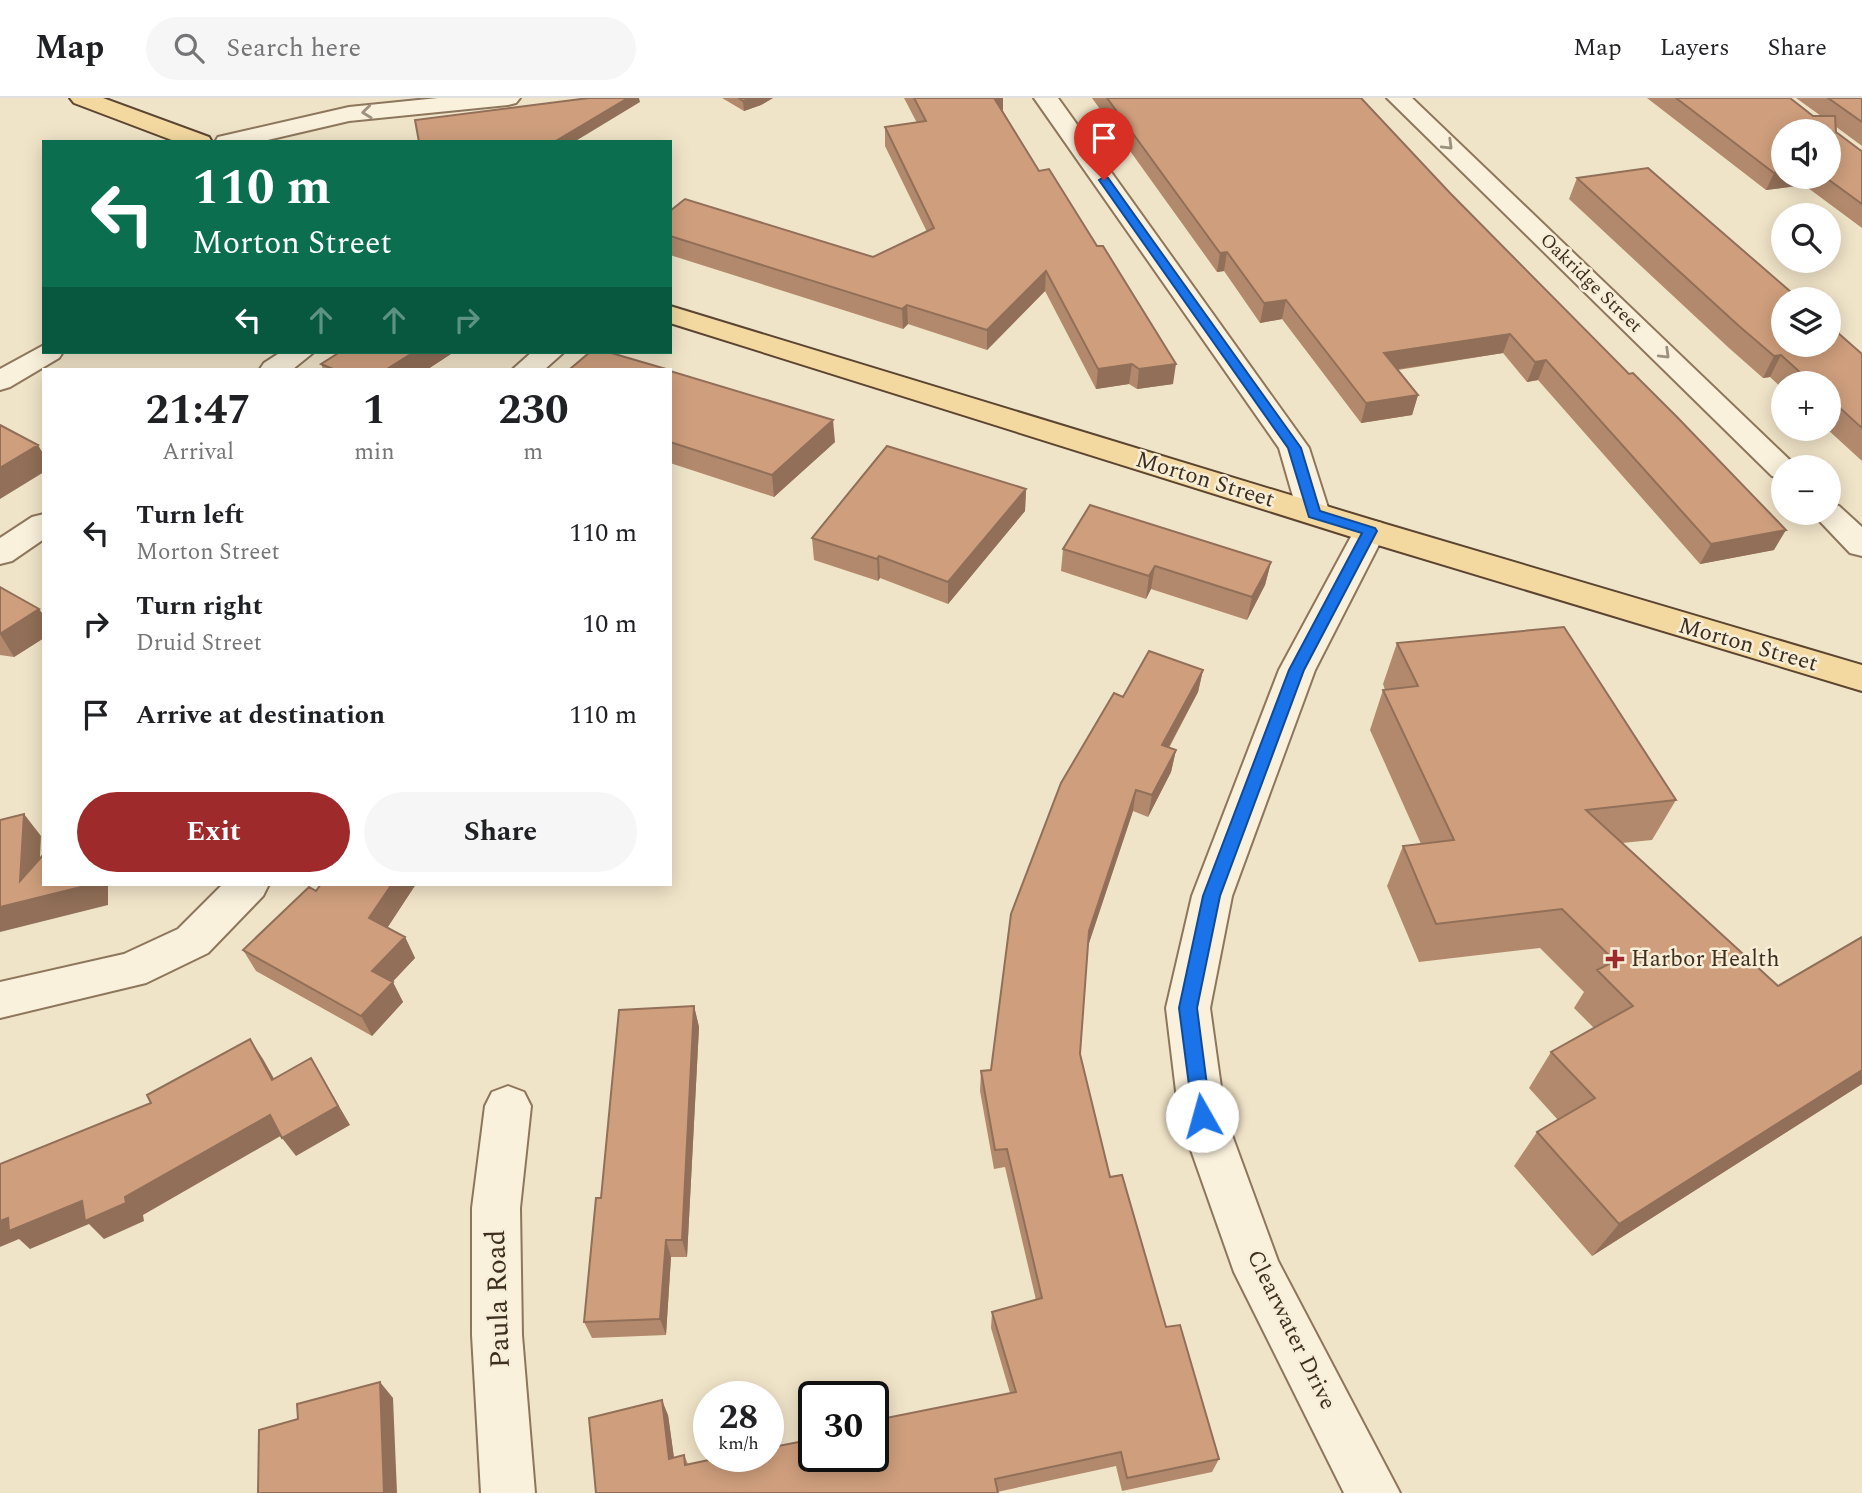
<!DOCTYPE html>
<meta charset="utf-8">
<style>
:root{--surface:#fff;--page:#f6f6f6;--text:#202124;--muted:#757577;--line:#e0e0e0;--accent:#9e2a2b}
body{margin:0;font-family:Spectral,serif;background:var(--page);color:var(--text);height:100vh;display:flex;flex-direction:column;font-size:26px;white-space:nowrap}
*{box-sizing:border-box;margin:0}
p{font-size:23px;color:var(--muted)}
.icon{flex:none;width:38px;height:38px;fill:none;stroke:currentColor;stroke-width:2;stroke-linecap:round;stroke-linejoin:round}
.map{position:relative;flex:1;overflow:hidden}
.drawer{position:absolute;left:42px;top:270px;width:630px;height:518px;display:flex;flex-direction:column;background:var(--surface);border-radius:0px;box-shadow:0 4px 18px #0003}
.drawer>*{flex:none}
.banner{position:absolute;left:42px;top:42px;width:630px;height:214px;border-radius:0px;box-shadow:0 4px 18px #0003;background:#0b6e4f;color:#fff;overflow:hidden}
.controls{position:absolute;left:1771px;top:21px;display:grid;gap:14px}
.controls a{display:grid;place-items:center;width:70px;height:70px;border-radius:50%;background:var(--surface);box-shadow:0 4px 18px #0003;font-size:35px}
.speed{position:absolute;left:693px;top:1283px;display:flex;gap:14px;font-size:35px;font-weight:700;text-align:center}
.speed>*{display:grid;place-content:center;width:91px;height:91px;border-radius:50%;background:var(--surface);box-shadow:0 4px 18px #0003;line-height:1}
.speed small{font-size:18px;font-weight:400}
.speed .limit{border:4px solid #111;border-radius:10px;background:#fff;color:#111}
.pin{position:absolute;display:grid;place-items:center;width:60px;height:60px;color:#fff;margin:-72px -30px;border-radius:50% 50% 50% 0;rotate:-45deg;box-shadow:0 0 7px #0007}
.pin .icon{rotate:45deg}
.me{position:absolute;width:77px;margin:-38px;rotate:353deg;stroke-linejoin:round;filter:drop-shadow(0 0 5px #0008)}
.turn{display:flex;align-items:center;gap:24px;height:147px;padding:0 35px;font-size:32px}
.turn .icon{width:91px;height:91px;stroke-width:2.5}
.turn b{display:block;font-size:49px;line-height:60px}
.lanes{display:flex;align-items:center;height:66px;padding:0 35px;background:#0003;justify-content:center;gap:35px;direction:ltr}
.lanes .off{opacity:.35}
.eta{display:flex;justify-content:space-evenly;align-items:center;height:119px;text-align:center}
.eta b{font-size:42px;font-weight:700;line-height:49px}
.primary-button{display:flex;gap:14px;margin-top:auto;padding:14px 35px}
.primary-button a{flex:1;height:80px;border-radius:42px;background:var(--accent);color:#fff;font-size:28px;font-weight:700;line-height:80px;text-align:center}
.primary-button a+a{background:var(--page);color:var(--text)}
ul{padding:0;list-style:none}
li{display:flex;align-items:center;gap:21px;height:91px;padding:0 35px}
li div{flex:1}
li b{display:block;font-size:26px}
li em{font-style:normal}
header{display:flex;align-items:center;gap:42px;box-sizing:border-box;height:98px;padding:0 35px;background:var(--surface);border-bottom:2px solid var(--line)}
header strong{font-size:33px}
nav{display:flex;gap:38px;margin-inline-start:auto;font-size:24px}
.search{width:490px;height:63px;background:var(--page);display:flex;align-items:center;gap:18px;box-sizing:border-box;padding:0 24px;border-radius:38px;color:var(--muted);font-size:26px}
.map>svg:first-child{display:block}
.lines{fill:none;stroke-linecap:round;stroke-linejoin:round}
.minor-casing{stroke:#8d765c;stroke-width:4}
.major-casing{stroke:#5b4430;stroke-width:4}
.minor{fill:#faf1dc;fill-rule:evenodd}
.major{fill:#f3d9a0;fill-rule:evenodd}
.wall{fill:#b2896c;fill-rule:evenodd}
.shaded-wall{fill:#916f58}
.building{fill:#cf9f7d;stroke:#916f58;stroke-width:2}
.oneway{stroke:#9c907e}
.route{fill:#1a73e8;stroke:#114b97;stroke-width:2}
.poi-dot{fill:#9e2a2b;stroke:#f7eed8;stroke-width:2.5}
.labels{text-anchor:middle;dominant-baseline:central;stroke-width:5;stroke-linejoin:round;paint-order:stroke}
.far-street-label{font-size:19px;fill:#3d2e20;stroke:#f7eed8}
.street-label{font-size:23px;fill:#3d2e20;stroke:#f7eed8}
.poi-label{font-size:23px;fill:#3d2e20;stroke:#f7eed8;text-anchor:start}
.near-street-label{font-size:28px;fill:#3d2e20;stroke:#f7eed8}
</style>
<header>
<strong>Map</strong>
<div class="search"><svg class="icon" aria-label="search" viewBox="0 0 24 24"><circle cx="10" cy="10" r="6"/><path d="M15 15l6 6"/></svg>Search here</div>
<nav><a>Map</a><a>Layers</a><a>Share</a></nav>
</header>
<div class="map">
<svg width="1862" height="1395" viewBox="0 0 1862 1395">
<rect width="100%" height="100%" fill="#f0e4c8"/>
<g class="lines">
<defs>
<path id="minor" d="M438,0H520L516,5L508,7L349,23L259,44H215L218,39L349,9Z
M1034,0H1058L1309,350L1330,416L1325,423L1314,426L1303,423L1298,416L1279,350Z
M1387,0H1412L1797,369H1783V381L1772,378Z
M44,247V254H63L59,260L10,289L0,292V271Z
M281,254H314L293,271H260L264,265Z
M532,254H564L545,271H513Z
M1829,405L1839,408L1862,429V458L1850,455L1812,415H1829Z
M44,416V441L12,463L0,466V440L32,419Z
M1370,422L1382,425L1386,433L1315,572L1232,798L1210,910L1225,1018L1278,1163L1400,1395H1344L1234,1174L1179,1018L1166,910L1192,798L1279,572L1354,433L1358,425Z
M223,786H269L263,798L208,855L146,885L0,920V884L124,856L178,831Z
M508,988L524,994L531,1008L520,1110L522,1237L535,1395H481L472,1237V1110L485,1008L492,994Z"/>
<path id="major" d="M70,0H103L209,39L212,44H177L74,5Z
M670,208L1382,425L1862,567V593L1358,441L670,225Z"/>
</defs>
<use href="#minor" class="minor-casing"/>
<use href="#major" class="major-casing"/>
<use href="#minor" class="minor"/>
<use href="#major" class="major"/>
</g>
<path class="wall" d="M722,0H773L761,7L744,13Z
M904,0H1003V13L1039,73L1173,286L1137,291L1129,286L1096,291L1045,193L987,252L908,226L903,231L670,157V113L873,159L927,134L885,48V29L917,25Z
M1092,0H1361L1774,452L1700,466L1538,282L1527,284L1503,255L1398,272L1418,297L1412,317L1361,325L1282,221L1260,225L1224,173L1217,174Z
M1647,0H1790L1813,18H1821L1796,0H1862V48L1835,28L1836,34L1862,53V130L1804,87L1766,92ZM1829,33V79H1783Z
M1577,80L1862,256V363L1827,331H1829V285H1783V291L1770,279L1763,280L1729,250L1569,101Z
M454,254L428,271H323L321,266Z
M670,273L835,344L774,399L670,365Z
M1026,391L1025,413L948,506L880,480L878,483L814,462L812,440Z
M1063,451L1271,464L1265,487L1247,522L1151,491L1146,501L1061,473Z
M0,489L39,511L44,518V540L14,559L0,557Z
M1397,545L1676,702L1652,742L1622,745L1778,888L1862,839V986L1592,1158L1514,1068L1537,1034L1558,1022L1529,990L1551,954L1594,930L1574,910L1584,894L1540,850L1419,864L1387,788L1403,748L1421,746L1370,632L1383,592H1385L1383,586Z
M1203,572L1198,594L1169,650L1176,652L1171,674L1148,719L1133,713L1088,848L1080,956L1110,1079L1166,1229L1219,1361L1212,1374L1122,1393L1116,1368L997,1394L596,1395L668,1317L674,1360L684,1357L688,1366L886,1326V1320L1010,1295L991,1230L992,1214L1036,1202L1005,1069L994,1071L980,993L981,973L991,972L1123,599Z
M321,786H416L387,830L405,839L415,860L392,884L403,904L372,938L256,873L243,852L316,793Z
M694,908L699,929L687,1159H671L666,1237L592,1240L584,1224L601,1100Z"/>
<path class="shaded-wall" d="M628,0H639L640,4L574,44H554Z
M750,0H773L761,7L744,13L743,3Z
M992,0H1003V13Z
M1783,73V79H1808L1804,87L1766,92L1774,75Z
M1227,154L1224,173L1217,174L1220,155Z
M1046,173L1045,193L987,252V232Z
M1286,202L1282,221L1260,225L1264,205Z
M907,207L908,226L903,231L902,211Z
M1510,236L1503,255L1379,274L1384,255Z
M414,254H454L428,271H387Z
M1781,257L1770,279L1763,280L1774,258Z
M1546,262L1538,282L1527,284L1535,264Z
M1132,266L1129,286L1096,291L1098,271Z
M1176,266L1173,286L1137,291L1139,271Z
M1418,297L1412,317L1361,325L1366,305Z
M833,322L835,344L774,399L772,377Z
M38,347L44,357V374L0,401V370Z
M1026,391L1025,413L948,506V484Z
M1786,432L1774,452L1700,466L1711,446Z
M879,458L880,480L878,483L877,461Z
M1271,464L1265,487L1247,522L1252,499Z
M1155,468L1151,491L1146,501L1149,478Z
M39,511L44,518V540L14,559L0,536Z
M1203,572L1198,594L1158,669L1162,647Z
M1176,652L1171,674L1148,719L1152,697Z
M1136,692L1133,713L1086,854L1089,833Z
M24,716L41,738L38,800L93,786H108V807L0,834V809L20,783Z
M392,786H416L380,841L369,820Z
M405,839L415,860L383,894L372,873Z
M393,884L403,904L372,938L361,918Z
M694,908L699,929L687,1159L682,1142Z
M250,941L263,961L286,1002L272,982Z
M311,960L350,1027L296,1058L282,1040Z
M1862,972V986L1592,1158L1619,1126Z
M270,1017L284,1036L143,1117L144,1123L104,1141L89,1126L30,1151L19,1141L0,1149V1123L8,1120L82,1103L125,1099Z
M666,1142L671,1159L666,1237L660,1221Z
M380,1284L393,1300L397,1395H384Z
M662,1302L668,1317L676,1374L669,1361Z"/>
<path class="building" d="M589,0H628L554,44H419L415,22Z
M739,0H750L743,3Z
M914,0H994L1039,73L1049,71L1097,148H1103L1176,266L1139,271L1132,266L1098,271L1046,173L987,232L907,207L902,211L670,138V113L685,101L873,159L934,130L885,29L926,23Z
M1107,0H1361L1450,95L1629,276L1633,275L1677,319L1786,432L1711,446L1546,262L1535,264L1510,236L1384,255L1418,297L1366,305L1286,202L1264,205L1227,154L1220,155Z
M1676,0H1790L1813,18H1835L1836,34L1860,52L1862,53V106L1825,79H1829V33H1783V73L1774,75Z
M1828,0H1862V24Z
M1648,70L1799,201H1783V247H1829V227L1862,256V330L1829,300V285H1812L1781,257L1774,258L1739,228L1577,80Z
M340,254H414L387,271H333L321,266Z
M590,254H608L666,271H570Z
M670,273L833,322L772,377L670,344Z
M0,327L38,347L0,370Z
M887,348L1026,391L948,484L879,458L877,461L812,440Z
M1090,407L1271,464L1252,499L1155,468L1149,478L1063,451Z
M0,489L39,511L0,536Z
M1564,529L1676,702L1586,712L1778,888L1862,839V972L1619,1126L1537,1034L1595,1000L1551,954L1633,908L1597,872L1615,863L1562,811L1436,826L1403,748L1454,742L1383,592L1418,588L1397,545Z
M1149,553L1203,572L1162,647L1176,652L1152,697L1136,692L1089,833L1080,956L1110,1079L1122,1077L1166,1229L1180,1227L1219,1361L1127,1380L1121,1354L995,1381L998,1395H596L589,1320L662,1302L669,1361L684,1357L685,1367L728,1358H768V1350L814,1341V1358H873V1329L887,1326L886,1320L1016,1294L992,1214L1042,1200L1007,1051L995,1052L981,973L991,972L1011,816L1061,685L1114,595L1123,599Z
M24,716L20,783L44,756V786H93L0,809V722Z
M321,786H392L369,820L405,839L372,873L393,884L361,918L243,852L309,789L316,793Z
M694,908L682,1142H666L660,1221L584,1224L596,1100H601L619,912Z
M250,941L272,982L311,960L338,1008L282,1040L270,1017L125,1099L126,1105L85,1123L82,1103L9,1133L8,1120L0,1123V1066L151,1005L147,997Z
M380,1284L384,1395H258L259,1332L298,1321L297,1306Z"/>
<defs><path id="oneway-chevron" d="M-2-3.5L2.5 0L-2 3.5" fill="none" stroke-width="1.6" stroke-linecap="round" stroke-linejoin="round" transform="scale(1.75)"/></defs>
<g class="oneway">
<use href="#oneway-chevron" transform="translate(367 14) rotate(174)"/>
<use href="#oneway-chevron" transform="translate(1448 47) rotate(44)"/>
<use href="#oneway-chevron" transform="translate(1665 256) rotate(44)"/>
</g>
<path class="route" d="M1104,79L1108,80L1301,350L1320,413L1375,430L1377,433L1304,572L1220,798L1197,910L1211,1018L1209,1024L1202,1026L1195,1024L1193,1018L1179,910L1203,798L1289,572L1362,435L1309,419L1288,350L1099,82Z"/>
<path class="poi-dot" d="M1611.5 850.5h7v7h7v7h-7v7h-7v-7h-7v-7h7z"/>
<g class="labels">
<g class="far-street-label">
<text transform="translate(1591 185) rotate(44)">Oakridge Street</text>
</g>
<g class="street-label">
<text transform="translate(1205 382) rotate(17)">Morton Street</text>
<text transform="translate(1748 547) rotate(16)">Morton Street</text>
<text transform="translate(1291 1232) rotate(64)">Clearwater Drive</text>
</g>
<g class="poi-label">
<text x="1631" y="861">Harbor Health</text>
</g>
<g class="near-street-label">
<text transform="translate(498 1201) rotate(-92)">Paula Road</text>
</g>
</g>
</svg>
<div class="controls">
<a><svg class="icon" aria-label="sound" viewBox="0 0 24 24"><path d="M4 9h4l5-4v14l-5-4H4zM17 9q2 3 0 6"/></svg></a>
<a><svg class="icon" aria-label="search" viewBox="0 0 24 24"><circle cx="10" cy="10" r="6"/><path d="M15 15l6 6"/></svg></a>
<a><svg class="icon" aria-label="layers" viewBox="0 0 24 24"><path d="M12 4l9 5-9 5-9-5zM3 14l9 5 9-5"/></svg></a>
<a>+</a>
<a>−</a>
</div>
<div class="speed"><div>28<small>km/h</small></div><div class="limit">30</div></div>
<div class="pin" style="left:1104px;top:82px;background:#d93025"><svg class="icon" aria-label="arrive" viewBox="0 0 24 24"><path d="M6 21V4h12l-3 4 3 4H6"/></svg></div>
<svg class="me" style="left:1202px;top:1018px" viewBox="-20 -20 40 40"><circle r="19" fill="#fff"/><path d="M0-13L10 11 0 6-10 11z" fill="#1a73e8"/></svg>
<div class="banner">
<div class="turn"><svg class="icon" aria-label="left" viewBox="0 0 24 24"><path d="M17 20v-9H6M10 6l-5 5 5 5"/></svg><div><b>110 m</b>Morton Street</div></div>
<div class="lanes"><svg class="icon" aria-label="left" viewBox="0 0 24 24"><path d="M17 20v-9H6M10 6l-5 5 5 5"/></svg><svg class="icon off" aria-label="ahead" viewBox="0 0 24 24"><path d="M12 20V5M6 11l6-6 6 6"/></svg><svg class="icon off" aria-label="ahead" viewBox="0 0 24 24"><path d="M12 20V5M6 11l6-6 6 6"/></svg><svg class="icon off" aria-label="right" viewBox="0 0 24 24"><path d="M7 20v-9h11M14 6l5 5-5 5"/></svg></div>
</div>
<section class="drawer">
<div class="eta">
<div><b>21:47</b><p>Arrival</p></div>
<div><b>1</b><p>min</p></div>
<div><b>230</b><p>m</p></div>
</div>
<ul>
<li><svg class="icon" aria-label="left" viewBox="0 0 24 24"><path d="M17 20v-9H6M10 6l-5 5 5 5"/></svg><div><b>Turn left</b><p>Morton Street</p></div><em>110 m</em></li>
<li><svg class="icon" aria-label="right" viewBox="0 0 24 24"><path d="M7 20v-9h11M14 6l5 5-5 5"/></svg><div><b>Turn right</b><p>Druid Street</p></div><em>10 m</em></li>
<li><svg class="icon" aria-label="arrive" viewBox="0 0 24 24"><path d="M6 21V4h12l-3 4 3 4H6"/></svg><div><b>Arrive at destination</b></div><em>110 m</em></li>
</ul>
<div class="primary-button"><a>Exit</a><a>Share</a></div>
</section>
</div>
